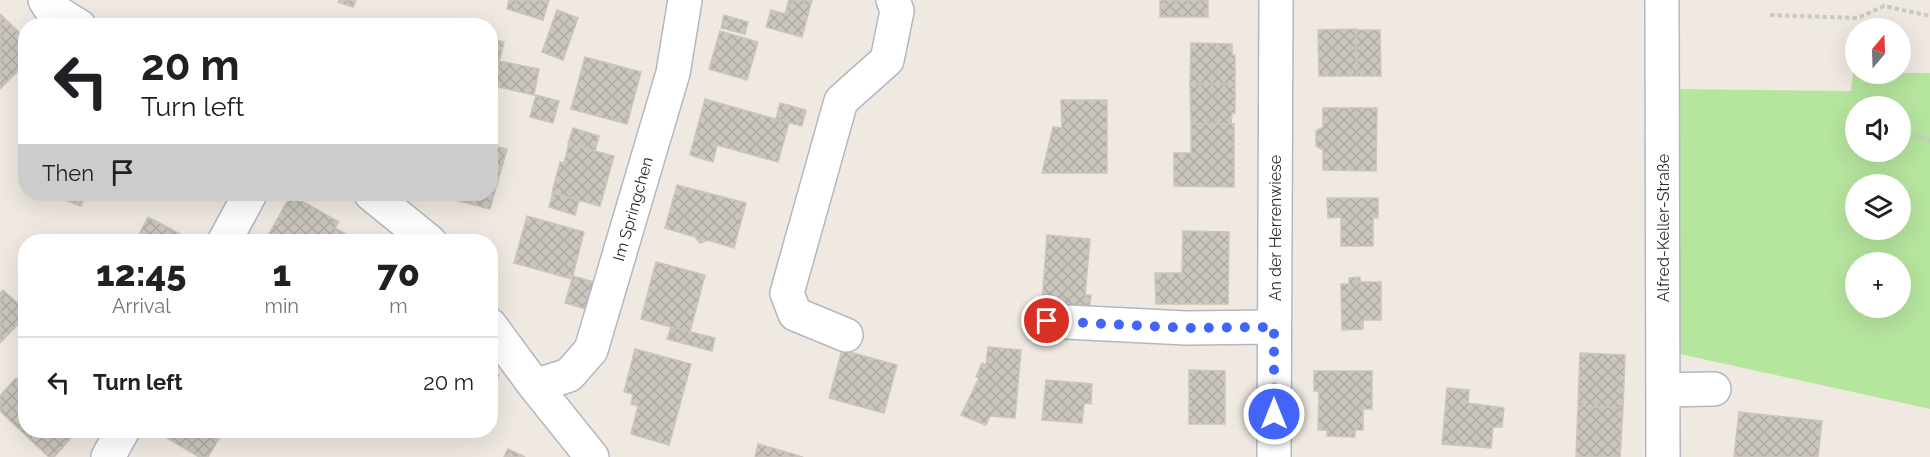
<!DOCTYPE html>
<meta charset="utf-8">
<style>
:root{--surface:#fff;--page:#f2f2f2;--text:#202124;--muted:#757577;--line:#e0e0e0}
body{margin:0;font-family:Raleway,sans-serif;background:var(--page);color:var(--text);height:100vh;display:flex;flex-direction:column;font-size:22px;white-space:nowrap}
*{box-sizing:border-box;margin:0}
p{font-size:20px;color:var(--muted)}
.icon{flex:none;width:33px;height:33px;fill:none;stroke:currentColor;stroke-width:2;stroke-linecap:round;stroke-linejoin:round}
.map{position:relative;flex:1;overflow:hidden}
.details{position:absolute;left:18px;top:234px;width:480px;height:204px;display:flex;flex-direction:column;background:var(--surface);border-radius:24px;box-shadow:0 6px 24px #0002}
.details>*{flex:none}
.top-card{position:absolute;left:18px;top:18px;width:480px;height:183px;border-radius:24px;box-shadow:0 6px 24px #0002;background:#fff;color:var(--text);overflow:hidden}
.needle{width:39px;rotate:19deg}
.buttons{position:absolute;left:1845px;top:18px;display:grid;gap:12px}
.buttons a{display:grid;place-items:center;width:66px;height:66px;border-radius:50%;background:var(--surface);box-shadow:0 6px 24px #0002;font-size:30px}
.pin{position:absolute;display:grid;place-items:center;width:51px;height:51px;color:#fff;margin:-26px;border:3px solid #fff;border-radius:50%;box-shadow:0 2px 6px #0007}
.me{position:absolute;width:66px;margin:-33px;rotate:0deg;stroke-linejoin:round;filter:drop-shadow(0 0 4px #0008)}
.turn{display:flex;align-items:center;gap:21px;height:126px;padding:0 24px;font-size:27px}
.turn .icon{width:78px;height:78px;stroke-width:2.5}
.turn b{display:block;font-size:42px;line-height:51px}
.then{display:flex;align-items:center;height:57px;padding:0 24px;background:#0003;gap:12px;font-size:22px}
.eta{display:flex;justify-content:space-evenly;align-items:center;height:102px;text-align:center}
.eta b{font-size:36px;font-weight:800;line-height:42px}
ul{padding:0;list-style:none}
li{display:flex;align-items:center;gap:18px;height:90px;padding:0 24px;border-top:2px solid var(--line)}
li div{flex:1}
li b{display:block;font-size:22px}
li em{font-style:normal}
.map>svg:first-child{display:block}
.park{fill:#b6e59e;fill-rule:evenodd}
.building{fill:url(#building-cross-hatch);stroke:#cbc5ba;stroke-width:1.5}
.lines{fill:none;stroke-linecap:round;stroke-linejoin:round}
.minor-casing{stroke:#b4b7c1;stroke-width:36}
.path{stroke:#c9c9c9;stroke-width:4;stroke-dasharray:4.5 3;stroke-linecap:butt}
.minor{stroke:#fff;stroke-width:33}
.route{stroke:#4264fb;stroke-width:10;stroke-dasharray:0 18}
.labels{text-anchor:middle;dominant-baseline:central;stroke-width:5;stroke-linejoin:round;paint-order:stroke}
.street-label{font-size:16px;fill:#2e2e2e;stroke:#fff}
</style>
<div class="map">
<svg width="1930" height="457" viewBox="0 0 1930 457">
<defs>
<pattern id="building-cross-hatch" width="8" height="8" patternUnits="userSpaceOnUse" patternTransform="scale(1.5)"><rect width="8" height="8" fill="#cbc7bf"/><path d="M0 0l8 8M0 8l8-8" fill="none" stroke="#afaba4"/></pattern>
</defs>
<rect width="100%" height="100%" fill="#efe9e1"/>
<path class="park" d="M1853,73H1930V409L1671,352L1676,89L1851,91ZM1856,106H1900V152H1856ZM1856,184H1900V230H1856ZM1856,262H1900V308H1856Z"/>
<path class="building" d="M339,0H356L353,7L338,2Z
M509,0H549L543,20L507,9Z
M789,0H812L802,37L766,27L771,10L785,14Z
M1160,0H1208V17H1160Z
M557,10L578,18L563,60L542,52Z
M0,14L26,39V63L0,89Z
M724,15L748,22L745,34L721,28Z
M1318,30L1356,29L1357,76H1319Z
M1356,30H1380L1381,76H1357Z
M720,31L758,42L747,80L709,69Z
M490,38L504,42L495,80L490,79Z
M1191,43L1232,44V55H1235V84H1190Z
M585,57L641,72L627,124L571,109Z
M499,61L539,69L534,95L494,86Z
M1190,84H1235V113H1232L1231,124H1191Z
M536,95L559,101L553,123L530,117Z
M705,99L789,123L778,162L717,145L713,162L690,155Z
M1061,100H1107V173H1042L1053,127L1062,128Z
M780,103L806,110L802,126L776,119Z
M1323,108H1377L1376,171L1323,170V150L1316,146V131L1323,127Z
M1191,124H1234V187L1174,186V153H1191Z
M573,128L599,136L595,151L568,144Z
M569,144L614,156L600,206L552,193L560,162L564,163Z
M490,145L507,149L490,209L463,202L465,194H490Z
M677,185L746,203L734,248L708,240L700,243L695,237L665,228Z
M553,193L579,200L575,215L549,207Z
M59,194H85L81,206L58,197Z
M430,194H465L463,202Z
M291,195L339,222L335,228L360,242H273L266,239Z
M1327,198H1378V218H1373V246H1341V217L1328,218Z
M527,216L584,232L572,279L514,263Z
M148,217L186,237L184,242H135Z
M1183,231L1229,232L1228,304H1156L1155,273H1182Z
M1047,235L1090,239L1085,295H1091L1089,311L1062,309V305L1042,303Z
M656,262L705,275L690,332L641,319Z
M573,276L597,283L590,310L565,303Z
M1360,277V282H1381V320H1363V329L1342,330L1341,284H1349V278Z
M3,290L26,311V316L0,343V293Z
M671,327L715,338L712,351L667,339Z
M988,347L1021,350L1015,418L990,416L986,425L961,415L979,378L976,377L982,363L986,365Z
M635,349L691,364L669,445L631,434L638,406L631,404L633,394L624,392Z
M842,350L897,365L884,413L829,398Z
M1580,353L1625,355L1623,408L1578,406Z
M1189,370L1225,371V424H1189Z
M490,371L499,375L490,390Z
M1314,371H1372V409H1363V430H1355V437L1327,436V430H1318L1319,391H1314Z
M16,378L26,386V424L20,430L0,411V396Z
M1046,380L1092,384L1091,404L1084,403L1082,423L1042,420Z
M1447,388L1469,390L1468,403L1504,408L1502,427H1493L1491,448L1442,444Z
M1578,406L1623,408L1620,457H1576Z
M1739,412L1822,421L1818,457H1734Z
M26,424V430H78L54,457H49L20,430Z
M172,430H224L208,457H199L167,438Z
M758,444L803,457H755Z
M508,449L525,457H504Z"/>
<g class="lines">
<defs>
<path id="minor" d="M45,0L50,8L79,26
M1662,0L1663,457
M371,194L430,242
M224,242L250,194
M1047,321L1186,328L1274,327
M490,325L535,386L592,457
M846,335L795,314L787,293L841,101L887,60L897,11L893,0
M535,386L569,375L591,350L673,73L685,0
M1663,390L1714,389
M108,457L123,430
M1274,457L1276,0"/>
</defs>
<use href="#minor" class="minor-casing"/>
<path class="path" d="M1770,15L1858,18L1884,6L1930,16
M1913,136L1930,141"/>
<use href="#minor" class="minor"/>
</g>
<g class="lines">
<path class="route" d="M1047,321L1186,328L1274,327V414"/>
</g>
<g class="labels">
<g class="street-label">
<text transform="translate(633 209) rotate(-74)">Im Springchen</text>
<text transform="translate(1275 228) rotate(-90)">An der Herrenwiese</text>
<text transform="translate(1663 228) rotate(-90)">Alfred-Keller-Straße</text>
</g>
</g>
</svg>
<div class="buttons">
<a><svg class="needle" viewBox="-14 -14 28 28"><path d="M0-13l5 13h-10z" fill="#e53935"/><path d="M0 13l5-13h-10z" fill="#757577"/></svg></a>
<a><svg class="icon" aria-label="sound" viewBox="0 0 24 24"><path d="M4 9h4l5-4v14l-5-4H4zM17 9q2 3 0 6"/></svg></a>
<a><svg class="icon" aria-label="layers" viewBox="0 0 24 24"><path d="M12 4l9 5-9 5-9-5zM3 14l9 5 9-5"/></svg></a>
<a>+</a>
</div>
<div class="pin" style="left:1047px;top:321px;background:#d93025"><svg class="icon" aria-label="arrive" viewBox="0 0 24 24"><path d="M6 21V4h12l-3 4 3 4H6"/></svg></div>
<svg class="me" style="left:1274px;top:414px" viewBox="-20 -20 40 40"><circle r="17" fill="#4264fb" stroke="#fff" stroke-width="3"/><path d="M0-11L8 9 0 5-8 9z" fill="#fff"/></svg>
<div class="top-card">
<div class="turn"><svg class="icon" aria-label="left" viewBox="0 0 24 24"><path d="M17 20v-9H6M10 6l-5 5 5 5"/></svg><div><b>20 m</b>Turn left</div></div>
<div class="then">Then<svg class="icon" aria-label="arrive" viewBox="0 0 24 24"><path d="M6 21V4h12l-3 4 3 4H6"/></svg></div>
</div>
<section class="details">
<div class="eta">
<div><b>12:45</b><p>Arrival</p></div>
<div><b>1</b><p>min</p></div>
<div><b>70</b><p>m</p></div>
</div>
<ul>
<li><svg class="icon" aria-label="left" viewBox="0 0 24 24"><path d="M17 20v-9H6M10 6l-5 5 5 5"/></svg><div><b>Turn left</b></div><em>20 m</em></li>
</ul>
</section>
</div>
